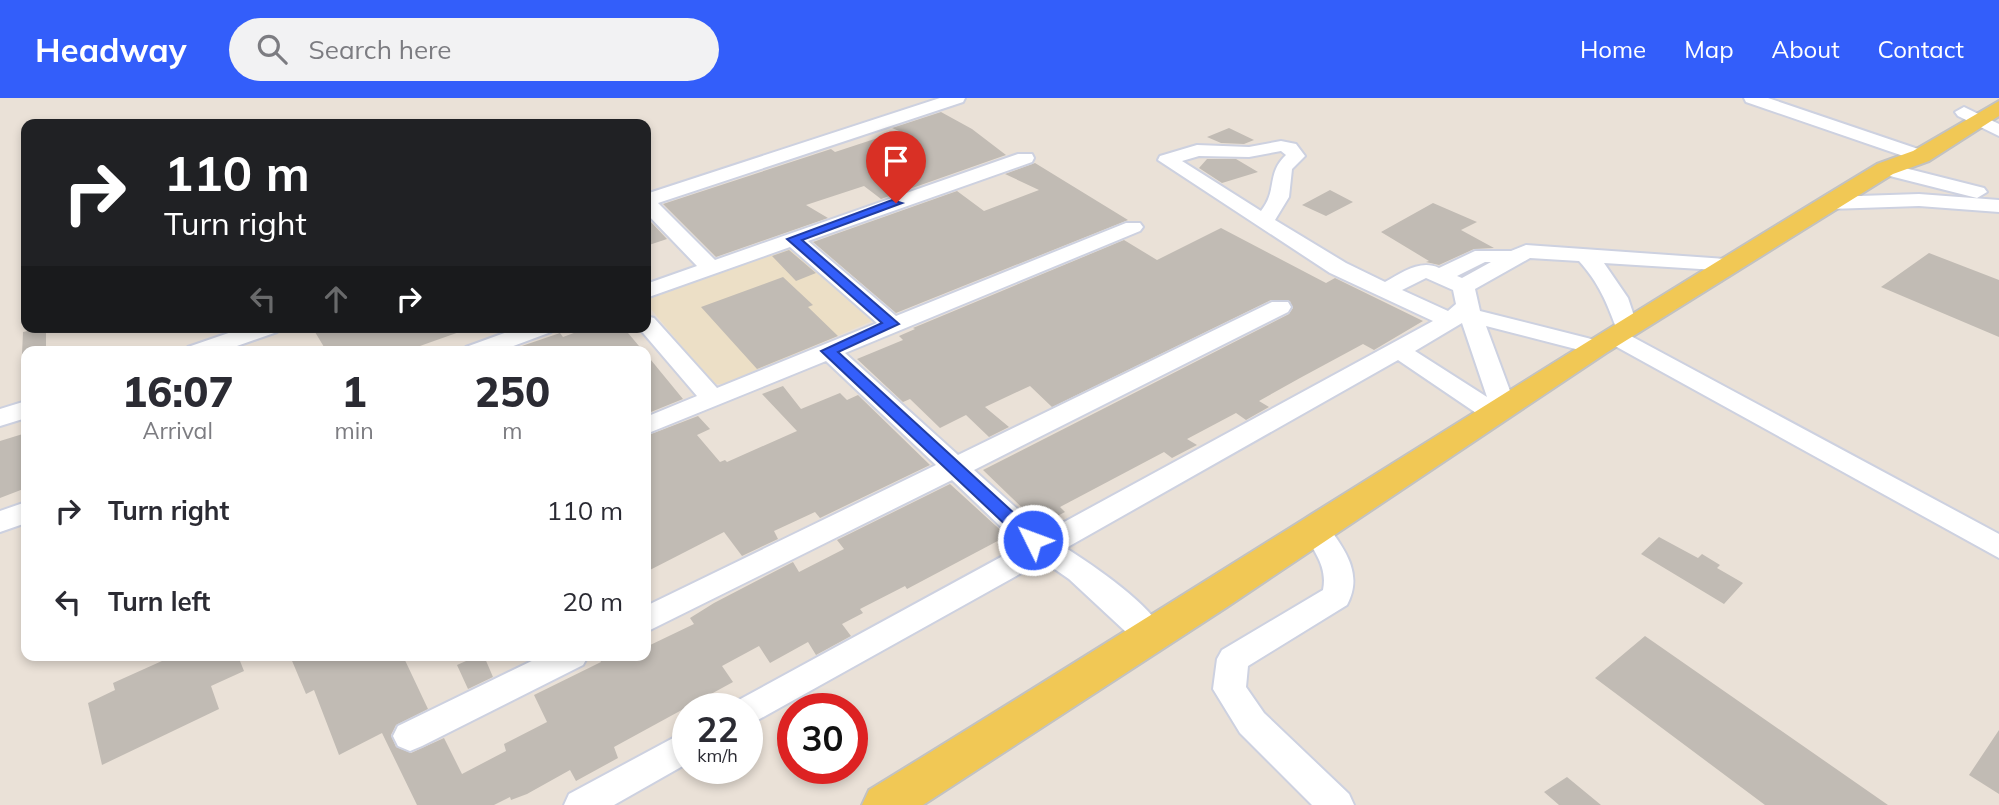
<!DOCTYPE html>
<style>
:root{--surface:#fff;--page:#f2f2f3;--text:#2b2b33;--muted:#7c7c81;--accent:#335efa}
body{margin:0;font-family:Mulish,sans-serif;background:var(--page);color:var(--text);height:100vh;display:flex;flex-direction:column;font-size:26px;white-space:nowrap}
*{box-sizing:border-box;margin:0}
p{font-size:23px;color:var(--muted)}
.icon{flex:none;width:38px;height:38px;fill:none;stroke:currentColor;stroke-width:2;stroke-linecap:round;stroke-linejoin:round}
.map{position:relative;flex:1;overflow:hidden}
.side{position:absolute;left:21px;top:248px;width:630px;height:315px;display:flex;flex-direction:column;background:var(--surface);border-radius:14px;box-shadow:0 4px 10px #0003}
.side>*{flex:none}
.guide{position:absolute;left:21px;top:21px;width:630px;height:214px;border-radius:14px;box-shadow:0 4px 10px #0003;background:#202124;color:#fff;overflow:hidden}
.speed{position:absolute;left:672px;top:595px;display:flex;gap:14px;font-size:35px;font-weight:700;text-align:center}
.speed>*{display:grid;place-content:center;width:91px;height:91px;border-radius:50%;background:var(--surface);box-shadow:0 4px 10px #0003;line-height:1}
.speed small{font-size:18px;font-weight:400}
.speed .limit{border:10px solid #d22;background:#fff;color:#111}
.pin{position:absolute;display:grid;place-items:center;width:60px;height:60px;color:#fff;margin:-72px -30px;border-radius:50% 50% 50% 0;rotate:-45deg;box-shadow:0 0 7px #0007}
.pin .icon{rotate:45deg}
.me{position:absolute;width:77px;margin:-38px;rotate:312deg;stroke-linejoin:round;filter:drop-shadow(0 0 5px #0008)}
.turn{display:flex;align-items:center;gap:24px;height:147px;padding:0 28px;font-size:32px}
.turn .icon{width:91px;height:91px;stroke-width:2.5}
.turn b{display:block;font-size:49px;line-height:60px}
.lanes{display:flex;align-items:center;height:66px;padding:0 28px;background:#0003;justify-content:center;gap:35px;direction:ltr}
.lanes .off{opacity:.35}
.eta{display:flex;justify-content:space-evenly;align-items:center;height:119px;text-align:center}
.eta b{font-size:42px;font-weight:800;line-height:49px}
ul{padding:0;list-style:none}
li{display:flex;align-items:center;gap:21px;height:91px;padding:0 28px}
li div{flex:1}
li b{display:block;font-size:26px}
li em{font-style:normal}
header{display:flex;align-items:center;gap:42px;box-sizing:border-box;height:98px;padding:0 35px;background:var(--accent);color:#fff}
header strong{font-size:33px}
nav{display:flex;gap:38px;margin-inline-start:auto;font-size:24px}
.search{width:490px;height:63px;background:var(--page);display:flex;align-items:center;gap:18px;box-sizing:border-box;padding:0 24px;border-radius:38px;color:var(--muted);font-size:26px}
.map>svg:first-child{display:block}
.education{fill:#ecdfc6}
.building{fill:#c1bbb4}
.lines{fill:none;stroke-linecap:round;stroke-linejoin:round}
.minor-casing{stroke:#cdd1e0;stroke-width:4}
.major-casing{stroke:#c2c2c2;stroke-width:4}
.minor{fill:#fff;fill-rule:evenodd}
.major{fill:#f1c855;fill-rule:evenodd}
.route{fill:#335efa;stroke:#213da2;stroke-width:2}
</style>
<header>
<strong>Headway</strong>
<div class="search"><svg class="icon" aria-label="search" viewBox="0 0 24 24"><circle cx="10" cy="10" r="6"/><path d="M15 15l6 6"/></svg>Search here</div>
<nav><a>Home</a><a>Map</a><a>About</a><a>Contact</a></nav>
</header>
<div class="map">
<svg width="1999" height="707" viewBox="0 0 1999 707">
<rect width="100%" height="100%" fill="#eae1d7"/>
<path class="education" d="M784,151L791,152L872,223L725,286H713L646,205L648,201Z"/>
<path class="building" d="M941,14L972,31L1006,57L881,101L864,88L806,107L828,120L716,159L663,106L831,51L835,54L899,33L892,30Z
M1229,30L1254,42L1244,46L1221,45L1207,39Z
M1207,61H1236L1258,74L1222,85L1199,70Z
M1035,65L1128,122L896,215L813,144L957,93L984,113L1039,92L1005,76Z
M1330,92L1353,104L1326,118L1302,107Z
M1433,105L1477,124L1461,132L1494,150L1474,151L1439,167L1426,164L1429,163L1381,134Z
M650,123L667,141L646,148V127Z
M1221,130L1326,185L1335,180L1423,223L1374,252L1363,246L1300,280L1259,303L1269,309L1246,322L1236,315L1187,341L1197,347L1172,360L1164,354L1060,409L1065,414L1040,427L983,372L1289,216L1293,210L1290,203L1271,202L1052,309L1030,288L985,309L1009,329L989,339L966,317L940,330L910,301L903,304L857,261L903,242L899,238L915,231L913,230L1124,142L1157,162Z
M789,152L816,175L796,183L772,158Z
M1929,155L1999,182V239L1881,189Z
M783,179L813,207L808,209L838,238L757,271L701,209Z
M46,229V250L22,256L23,234Z
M312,229H465V232L403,254H327Z
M590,229H623L644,254H514L513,251L560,235L563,239Z
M646,256L683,301L646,316Z
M783,288L801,311L840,295L847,302L858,297L930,367L820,420L815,414L774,433L778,441L742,458L724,434L646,474V338L698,318L710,331L697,337L720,364L725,362L727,364L797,333L762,296Z
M26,335V390L0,400V343Z
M950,386L1007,438L907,491L905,488L860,511L863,515L842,526L851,538L816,557L808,544L770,565L759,548L722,568L733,584L614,649L618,660L576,683L570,672L527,696L511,702L510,699L494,707H417L382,635L339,657L314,592L306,596L290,558H403L428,611L396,627L391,637L396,649L411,655L444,640L462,676L506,653L504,646L547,624L534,597L601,564L598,558H646V549L694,526L690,520L714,505L793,464L799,474L844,451L837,442Z
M1659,439L1698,460L1702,456L1720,467L1717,470L1743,485L1724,506L1641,456Z
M1645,538L1888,707H1765L1595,580Z
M173,558H238L244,573L211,588L219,611L102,667L88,605L115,592L113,585Z
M464,558H484L493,579L468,591L457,567L466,563Z
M1999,632V696L1969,677Z
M1567,679L1601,707H1559L1544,694Z"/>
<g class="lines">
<defs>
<path id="minor" d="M940,0H965L963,4L658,105L715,162L1018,56H1032L1034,60L1032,64L808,143L896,218L1126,125H1140L1143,129L1140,133L845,255L958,357L1272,204H1288L1291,209L1288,214L974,372L1044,435L1433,223L1330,175L1158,62L1160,58L1197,47L1249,49L1281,43L1296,46L1305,58L1292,71L1289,99L1275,122L1346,165L1385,184C1402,175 1420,161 1439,170L1475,153H1511L1526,147L1740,162L1743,167L1732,173L1604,165L1628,200L1638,230L1629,237L1999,436V460L1606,243L1602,238L1606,233L1617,232C1607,205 1599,185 1579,163L1530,160L1475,191L1480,213L1603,244L1607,249L1603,254L1595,256L1486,228L1516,309L1503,321H1485L1398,262L1066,450C1097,470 1149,505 1167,538L1162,547L1151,550L1140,547L1069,481L1043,463L747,628V611H732L735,604L1021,448L952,382L646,534V508L936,367L826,263L646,336V319L697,298L638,229H646V218L654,220L717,290L877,225L790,149L646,200V186L697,168L646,115V96ZM1281,53L1286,57C1266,76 1278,92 1261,113L1182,63L1199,58L1249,59ZM1485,164H1491L1462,180L1457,178ZM1426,180L1453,192L1456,206L1448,213L1402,192ZM1462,225L1487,299L1415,253Z
M1744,0H1768L1927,54L1930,58L1921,64L1915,62L1746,4Z
M1964,9L1999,26V38L1958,18L1955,14Z
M1885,65L1984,90L1987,94L1977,100L1878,75L1876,71Z
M1919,96L1999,102V114L1919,108L1830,111L1820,105L1830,99Z
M246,229H280L277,234L220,254H184L188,249Z
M521,229H554L551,234L497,254H462L466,249Z
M26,303V320L0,328V311Z
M26,404V425L0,434V413Z
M1316,422L1326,425C1344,451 1364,475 1347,507L1248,568L1246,589L1264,615L1349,696L1354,707H1312L1240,635L1213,591L1217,561L1222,552L1323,492C1328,468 1313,452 1302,432L1306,425Z
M542,558H588L583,567L422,648L410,653L398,648L393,638L398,628Z
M688,632V665L614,707H564L569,696Z"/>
<path id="major" d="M1999,3V18L1929,63L1893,76L1606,255L1227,509L923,707H862L869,692C1206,485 1538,271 1877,66L1913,53Z"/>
</defs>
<use href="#minor" class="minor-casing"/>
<use href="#major" class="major-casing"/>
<use href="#minor" class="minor"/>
<use href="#major" class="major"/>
</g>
<path class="route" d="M892,102L902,105L802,142L899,226L838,254L1039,438L1042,442L1039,447H1027L821,253L882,225L787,141Z"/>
</svg>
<div class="speed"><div>22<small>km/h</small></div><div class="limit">30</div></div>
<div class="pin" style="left:896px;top:105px;background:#d93025"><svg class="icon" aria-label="arrive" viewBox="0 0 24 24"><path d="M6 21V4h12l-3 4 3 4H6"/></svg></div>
<svg class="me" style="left:1033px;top:442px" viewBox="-20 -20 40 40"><circle r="17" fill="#335efa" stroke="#fff" stroke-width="3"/><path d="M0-11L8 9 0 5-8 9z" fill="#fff"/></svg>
<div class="guide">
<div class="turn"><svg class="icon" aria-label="right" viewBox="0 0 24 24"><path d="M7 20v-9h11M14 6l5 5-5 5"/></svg><div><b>110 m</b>Turn right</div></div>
<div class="lanes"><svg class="icon off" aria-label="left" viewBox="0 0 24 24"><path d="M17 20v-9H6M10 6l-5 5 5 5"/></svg><svg class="icon off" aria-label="ahead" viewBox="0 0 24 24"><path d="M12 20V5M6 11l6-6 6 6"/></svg><svg class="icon" aria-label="right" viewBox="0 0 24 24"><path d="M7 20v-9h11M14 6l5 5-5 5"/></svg></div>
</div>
<section class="side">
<div class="eta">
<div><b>16:07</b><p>Arrival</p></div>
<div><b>1</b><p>min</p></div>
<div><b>250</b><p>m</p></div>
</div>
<ul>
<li><svg class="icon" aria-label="right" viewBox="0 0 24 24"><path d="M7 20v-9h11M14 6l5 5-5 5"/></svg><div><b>Turn right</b></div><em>110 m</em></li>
<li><svg class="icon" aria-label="left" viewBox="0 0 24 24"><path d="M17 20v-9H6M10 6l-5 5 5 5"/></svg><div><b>Turn left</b></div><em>20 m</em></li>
</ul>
</section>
</div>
